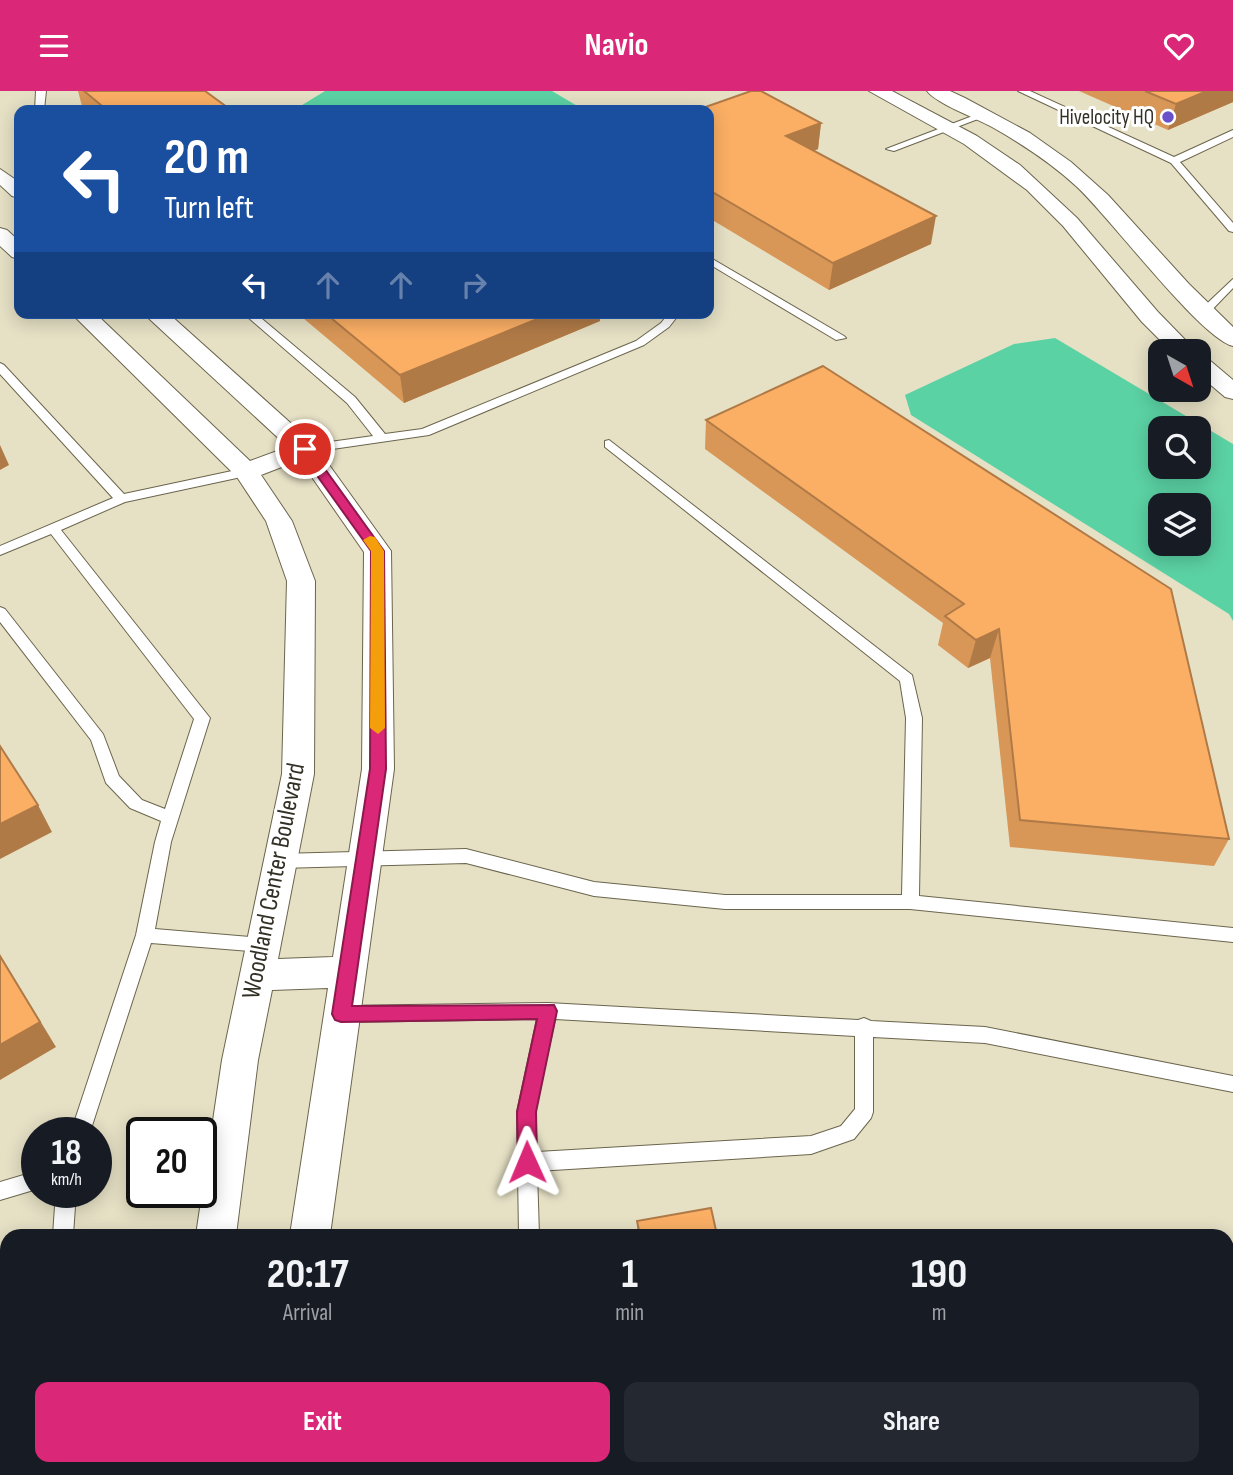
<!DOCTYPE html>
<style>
:root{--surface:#171b24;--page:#242831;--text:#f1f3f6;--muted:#9ea1a6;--accent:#db2777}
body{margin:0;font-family:"Sofia Sans Condensed",sans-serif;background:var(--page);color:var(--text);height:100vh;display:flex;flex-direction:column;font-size:26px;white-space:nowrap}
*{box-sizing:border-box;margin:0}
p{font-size:23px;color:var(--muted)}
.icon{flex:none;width:38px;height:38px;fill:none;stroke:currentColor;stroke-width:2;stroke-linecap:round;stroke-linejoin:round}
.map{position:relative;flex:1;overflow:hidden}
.drawer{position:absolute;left:0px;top:1138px;width:1234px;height:247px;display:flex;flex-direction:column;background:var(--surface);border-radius:21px 21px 0 0;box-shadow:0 4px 18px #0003}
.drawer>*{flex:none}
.banner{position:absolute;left:14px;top:14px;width:700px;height:214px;border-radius:14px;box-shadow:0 4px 18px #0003;background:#1a4fa0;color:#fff;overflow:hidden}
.needle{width:46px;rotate:141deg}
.fabs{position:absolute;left:1148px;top:248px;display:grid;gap:14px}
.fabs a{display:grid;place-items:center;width:63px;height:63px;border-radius:14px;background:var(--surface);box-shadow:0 4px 18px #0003;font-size:35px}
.speed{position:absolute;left:21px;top:1026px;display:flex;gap:14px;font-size:35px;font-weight:700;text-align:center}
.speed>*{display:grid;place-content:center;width:91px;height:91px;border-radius:50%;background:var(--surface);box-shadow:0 4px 18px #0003;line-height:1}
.speed small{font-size:18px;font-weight:400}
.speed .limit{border:4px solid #111;border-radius:10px;background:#fff;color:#111}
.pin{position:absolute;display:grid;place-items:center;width:60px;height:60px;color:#fff;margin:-30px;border:4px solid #fff;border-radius:50%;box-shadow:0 2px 7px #0007}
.me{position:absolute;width:77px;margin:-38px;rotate:359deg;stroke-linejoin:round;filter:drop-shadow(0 0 5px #0008)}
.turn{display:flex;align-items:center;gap:24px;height:147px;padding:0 35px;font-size:32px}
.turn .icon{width:91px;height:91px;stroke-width:2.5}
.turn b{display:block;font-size:49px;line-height:60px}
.lanes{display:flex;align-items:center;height:66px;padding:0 35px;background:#0003;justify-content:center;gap:35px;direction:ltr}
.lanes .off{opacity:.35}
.eta{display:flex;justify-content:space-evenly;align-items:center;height:119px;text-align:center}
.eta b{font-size:42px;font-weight:700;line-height:49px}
.action{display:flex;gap:14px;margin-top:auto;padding:14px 35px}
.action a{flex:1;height:80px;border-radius:14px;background:var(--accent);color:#fff;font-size:28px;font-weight:700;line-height:80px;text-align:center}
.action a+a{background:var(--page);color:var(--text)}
header{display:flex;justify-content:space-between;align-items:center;height:91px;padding:0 35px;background:var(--accent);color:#fff;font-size:32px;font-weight:700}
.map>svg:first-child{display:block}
.green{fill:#ea9d90}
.water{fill:#5bd2a4;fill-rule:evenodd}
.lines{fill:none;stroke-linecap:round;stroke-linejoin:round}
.service-casing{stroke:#6b654d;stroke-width:2}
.minor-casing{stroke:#6b654d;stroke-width:2}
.service{fill:#fff;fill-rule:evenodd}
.minor{fill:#fff;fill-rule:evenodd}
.wall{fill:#d89657}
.shaded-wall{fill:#b07a47}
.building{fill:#fbaf65;stroke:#b07a47;stroke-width:2}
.route{fill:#db2777;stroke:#8e194d;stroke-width:2}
.slow{fill:#f59e0b}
.poi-dot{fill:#6951ca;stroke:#fff;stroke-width:2.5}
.labels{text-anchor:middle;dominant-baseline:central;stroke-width:6;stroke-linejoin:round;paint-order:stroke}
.far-poi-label{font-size:21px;fill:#333126;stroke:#fff;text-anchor:end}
.street-label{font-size:26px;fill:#333126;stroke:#fff}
</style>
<header><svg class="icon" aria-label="menu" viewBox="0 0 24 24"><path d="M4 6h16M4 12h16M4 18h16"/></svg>Navio<svg class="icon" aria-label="heart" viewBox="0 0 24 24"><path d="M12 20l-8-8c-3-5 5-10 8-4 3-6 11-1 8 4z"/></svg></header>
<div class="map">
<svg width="1233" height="1384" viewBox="0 0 1233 1384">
<rect width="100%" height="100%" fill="#e6e1c5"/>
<path class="green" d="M1227,1205L1233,1206V1384H1006V1377H1227Z"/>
<path class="water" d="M325,0H552L584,19H294Z
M1055,247L1233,353V530L1229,523L911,324L905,304L1014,253ZM1160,338H1199V376H1160ZM1160,415H1199V453H1160Z"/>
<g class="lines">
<defs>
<path id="service" d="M36,0H46L44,19H35Z
M1018,0H1030L1174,66L1233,39V46L1180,71L1233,132V141L1229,140L1171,72Z
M983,21L991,23L894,60L886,58Z
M709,166L844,245L846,247L836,249L709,173Z
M1233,188V197L1206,225H1198V221Z
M243,222H255L355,306L385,343L422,338L636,250L661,232L669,222H680L669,236L644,254L429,344L305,362L299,358L301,355L373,345L347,312Z
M0,272L4,274L124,403L246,377L252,381L246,385L125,411L61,439L210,627L171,751L155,838L263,847L269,849L272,854L269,859L263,861L151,852L90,1041H71L136,844L155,751L161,730L130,717L106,692L91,649L0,531V516L5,518L103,643L119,685L142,709L165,718L194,628L51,443L0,464V455L113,407L0,283Z
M609,349L912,584L922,627L919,805L1233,837V851L910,818H725L594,805L466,772L280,777L274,775L272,770L274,765L280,763L466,758L594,791L725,804H902L906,627L900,590L605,356V350Z
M548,912L858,929L864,927L871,930L985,936L1233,985V1001L985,952L873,946V1021L871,1027L854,1048L811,1063L537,1080L539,1144H519L517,1021L537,928L342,931L336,929L333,923L336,917L342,915ZM555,928L855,945V1018L841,1035L811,1045L537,1061L535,1021Z
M37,1080V1098L0,1109V1091Z
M56,1101H76L73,1144H53Z
M16,1377H38L36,1384H14Z
M528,1377H550L551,1384H529Z"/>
<path id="minor" d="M869,0H892L977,45L1020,74L1077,127L1158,221L1197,261H1172L1142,231L1063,135L1027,99L964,53Z
M927,0H950L965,7L1030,42L1071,71L1108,104L1189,193L1233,236V255C1200,247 1109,125 1076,95C1051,72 1022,53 992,36C976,27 937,13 927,0Z
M0,78L19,91V107L12,105L0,94Z
M0,137L7,139L19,150V168L12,166L0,155Z
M71,222H95L250,370L288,356L143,222H168L314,353L391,460L394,678L330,1144H290L328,897L272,899L258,969L236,1144H196L222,969L282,683L287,490L266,430L237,386ZM300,369L364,461L362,678L333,866L278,868L314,683L315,490L292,430L261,384Z
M1199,265L1207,267L1233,289V308L1225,306L1199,284Z
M163,1377H207L206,1384H162Z
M270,1377H314L313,1384H269Z"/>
</defs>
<use href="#service" class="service-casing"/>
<use href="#minor" class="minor-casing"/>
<use href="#service" class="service"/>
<use href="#minor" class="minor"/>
</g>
<path class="wall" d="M78,0H205L231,19H83Z
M1079,0H1233V11L1168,39Z
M709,19L821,32L818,58L814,60L931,153L829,199L709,127Z
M302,222H600V230L404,312L303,227Z
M823,275L1229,748L1214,775L1010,756L990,567L968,577L938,554L943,532L705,358L706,329Z
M637,1130L717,1144H637Z
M669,1377H940L942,1384H670Z"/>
<path class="shaded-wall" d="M1207,0H1233V11L1168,39L1176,13Z
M821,32L818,58L784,71L786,45Z
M936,125L931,153L829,199L833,172Z
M552,222H600V230L404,312L400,284Z
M0,354L9,374L0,379Z
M999,538L990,567L968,577L976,549Z
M38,714L52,741L0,768V733Z
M0,864L56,956L0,989Z"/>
<path class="building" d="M84,0H205L231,19H107Z
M751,0H761L821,32L786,45L936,125L833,172L709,99V19H697Z
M1145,0H1207L1176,13Z
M325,222H552L400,284Z
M823,275L1171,498L1229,748L1020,729L999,538L976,549L945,525L964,513L706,329Z
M0,655L38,714L0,733Z
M0,865L40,931L0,954Z
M711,1117L717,1144H640L637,1130Z
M857,1142L858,1144H844Z
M674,1377H940L942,1384H675Z"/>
<path class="route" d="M305,355L309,356L384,460L386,678L352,915L554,914L557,920L536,1021L537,1071L534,1078L527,1080L521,1078L518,1071L517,1021L537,928L341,931L335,929L332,923L370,678L371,460L298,358Z"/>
<path class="slow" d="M370,445L375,446L384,460L385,637L378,643L370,637L371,460L363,449Z"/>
<circle class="poi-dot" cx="1168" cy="26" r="7"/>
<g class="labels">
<g class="far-poi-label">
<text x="1154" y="26">Hivelocity HQ</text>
</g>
<g class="street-label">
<text transform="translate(274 790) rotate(-79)">Woodland Center Boulevard</text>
</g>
</g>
</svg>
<div class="fabs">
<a><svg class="needle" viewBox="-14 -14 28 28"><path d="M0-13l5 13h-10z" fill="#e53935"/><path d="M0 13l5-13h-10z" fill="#9ea1a6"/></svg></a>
<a><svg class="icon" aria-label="search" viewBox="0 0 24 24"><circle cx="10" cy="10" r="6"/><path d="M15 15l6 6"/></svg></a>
<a><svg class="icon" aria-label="layers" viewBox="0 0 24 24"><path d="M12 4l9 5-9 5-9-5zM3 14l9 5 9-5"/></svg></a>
</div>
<div class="speed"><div>18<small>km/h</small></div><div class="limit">20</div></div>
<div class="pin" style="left:305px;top:358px;background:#d93025"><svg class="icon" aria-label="arrive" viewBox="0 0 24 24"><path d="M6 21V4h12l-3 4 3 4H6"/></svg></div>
<svg class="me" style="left:527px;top:1071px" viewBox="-20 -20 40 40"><path d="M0-17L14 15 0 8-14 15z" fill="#db2777" stroke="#fff" stroke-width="4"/></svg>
<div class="banner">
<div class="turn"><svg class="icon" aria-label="left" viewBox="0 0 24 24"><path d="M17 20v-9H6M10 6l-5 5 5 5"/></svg><div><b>20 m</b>Turn left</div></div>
<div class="lanes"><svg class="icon" aria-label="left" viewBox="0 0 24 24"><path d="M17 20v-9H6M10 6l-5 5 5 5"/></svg><svg class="icon off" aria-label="ahead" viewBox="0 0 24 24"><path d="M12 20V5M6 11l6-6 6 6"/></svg><svg class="icon off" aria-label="ahead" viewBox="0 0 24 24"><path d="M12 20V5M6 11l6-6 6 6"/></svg><svg class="icon off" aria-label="right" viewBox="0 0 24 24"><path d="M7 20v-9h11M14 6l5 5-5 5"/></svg></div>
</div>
<section class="drawer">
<div class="eta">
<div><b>20:17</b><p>Arrival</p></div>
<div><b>1</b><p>min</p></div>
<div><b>190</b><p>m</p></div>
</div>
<div class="action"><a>Exit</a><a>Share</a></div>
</section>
</div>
